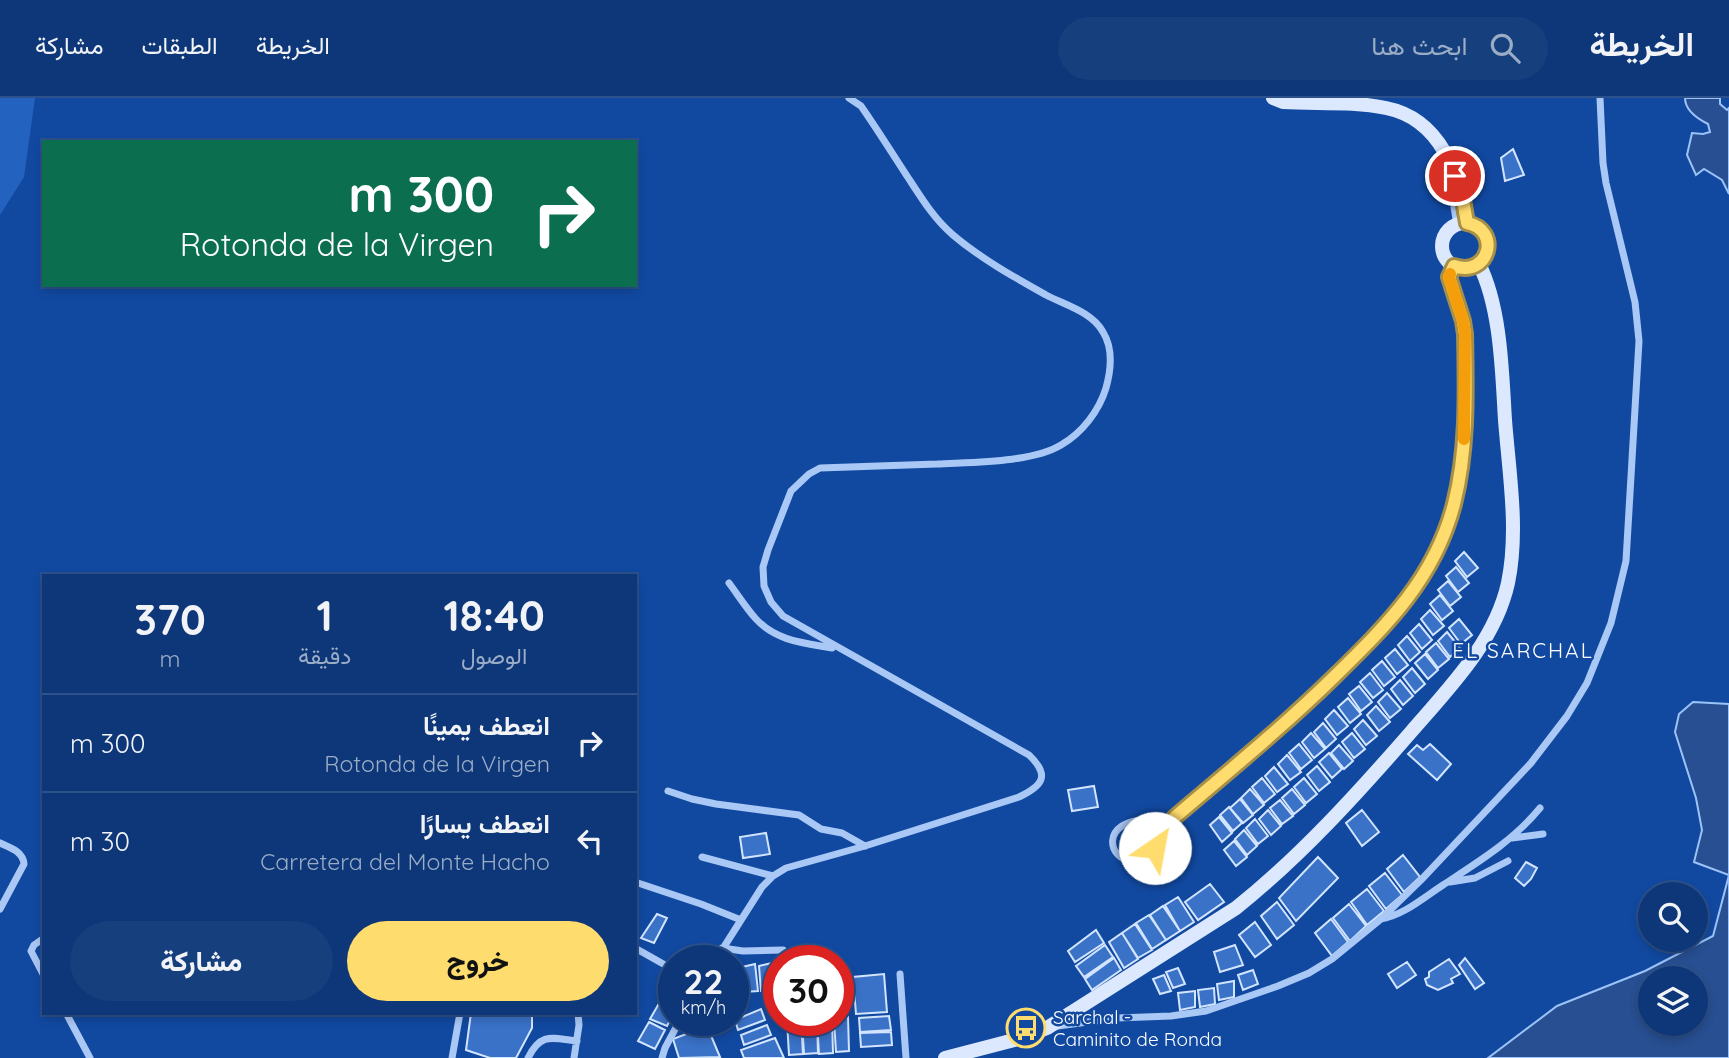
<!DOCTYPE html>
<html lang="ar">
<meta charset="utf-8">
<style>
:root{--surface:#0d3779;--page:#163f7e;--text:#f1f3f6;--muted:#9aacc6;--line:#2d518a;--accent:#ffdc6e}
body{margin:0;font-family:Quicksand,Vazirmatn,sans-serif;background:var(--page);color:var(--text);direction:rtl;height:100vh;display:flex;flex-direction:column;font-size:26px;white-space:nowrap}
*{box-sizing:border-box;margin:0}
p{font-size:23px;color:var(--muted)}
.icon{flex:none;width:38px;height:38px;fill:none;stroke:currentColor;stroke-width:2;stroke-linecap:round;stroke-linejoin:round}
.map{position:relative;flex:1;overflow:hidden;direction:ltr}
.details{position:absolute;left:42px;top:476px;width:595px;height:441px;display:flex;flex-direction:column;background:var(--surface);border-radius:0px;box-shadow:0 4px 10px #0003,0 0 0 2px var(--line);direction:rtl}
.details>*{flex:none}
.hud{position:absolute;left:42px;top:42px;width:595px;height:147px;border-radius:0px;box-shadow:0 4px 10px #0003,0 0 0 2px var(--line);direction:rtl;background:#0b6e4f;color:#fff;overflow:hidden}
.controls{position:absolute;left:1638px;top:784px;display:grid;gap:14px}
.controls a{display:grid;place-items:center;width:70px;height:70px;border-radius:50%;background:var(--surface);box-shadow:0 4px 10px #0003,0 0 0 2px var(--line);font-size:35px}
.speed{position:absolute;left:658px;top:847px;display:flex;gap:14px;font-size:35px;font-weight:700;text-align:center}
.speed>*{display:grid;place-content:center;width:91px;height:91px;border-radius:50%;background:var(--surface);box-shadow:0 4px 10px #0003,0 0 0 2px var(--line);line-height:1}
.speed small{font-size:18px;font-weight:400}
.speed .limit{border:10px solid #d22;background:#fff;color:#111}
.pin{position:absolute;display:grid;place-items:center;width:60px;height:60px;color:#fff;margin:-30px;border:4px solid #fff;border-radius:50%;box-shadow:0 2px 7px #0007}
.me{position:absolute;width:77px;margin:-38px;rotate:33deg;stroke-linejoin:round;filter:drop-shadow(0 0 5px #0008)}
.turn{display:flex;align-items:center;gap:24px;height:147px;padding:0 28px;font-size:32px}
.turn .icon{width:91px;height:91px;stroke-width:2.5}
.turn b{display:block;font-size:49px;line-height:60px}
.eta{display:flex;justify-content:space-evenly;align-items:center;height:119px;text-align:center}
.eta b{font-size:42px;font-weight:800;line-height:49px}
.cta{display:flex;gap:14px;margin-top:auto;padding:14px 28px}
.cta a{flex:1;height:80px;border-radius:42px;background:var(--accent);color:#111;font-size:28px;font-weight:800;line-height:80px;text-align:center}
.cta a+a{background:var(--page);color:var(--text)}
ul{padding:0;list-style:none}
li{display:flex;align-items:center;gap:21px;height:98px;padding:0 28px;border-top:2px solid var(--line)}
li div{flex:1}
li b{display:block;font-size:26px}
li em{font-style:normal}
header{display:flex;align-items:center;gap:42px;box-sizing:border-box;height:98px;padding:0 35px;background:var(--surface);border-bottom:2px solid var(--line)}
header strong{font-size:33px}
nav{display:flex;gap:38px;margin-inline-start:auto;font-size:24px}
.search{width:490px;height:63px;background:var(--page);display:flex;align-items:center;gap:18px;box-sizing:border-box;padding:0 24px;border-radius:38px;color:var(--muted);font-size:26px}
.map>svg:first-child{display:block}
.green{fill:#2462bf}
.water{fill:#274f91;stroke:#9cc3f8;stroke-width:2;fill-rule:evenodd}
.building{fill:#3a72c8;stroke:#d3e5fe;stroke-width:2}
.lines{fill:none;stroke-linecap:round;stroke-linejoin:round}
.service{stroke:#aac8f5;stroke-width:5}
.minor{stroke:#aac8f5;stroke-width:7}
.secondary{stroke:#dbe8fe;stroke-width:14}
.route-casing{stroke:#a68f48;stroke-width:18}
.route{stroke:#ffdc6e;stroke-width:12}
.slow{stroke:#f59e0b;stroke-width:12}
.labels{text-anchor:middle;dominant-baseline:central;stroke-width:5;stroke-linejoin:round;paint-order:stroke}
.poi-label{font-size:19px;fill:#fff;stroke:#1149a1;text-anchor:start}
.neighbourhood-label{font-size:21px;letter-spacing:2px;fill:#fff;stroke:#1149a1}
</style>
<header>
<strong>الخريطة</strong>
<div class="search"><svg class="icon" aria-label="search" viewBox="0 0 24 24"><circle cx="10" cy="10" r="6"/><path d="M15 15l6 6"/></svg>ابحث هنا</div>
<nav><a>الخريطة</a><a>الطبقات</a><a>مشاركة</a></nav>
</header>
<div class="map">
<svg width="1729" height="960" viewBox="0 0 1729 960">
<rect width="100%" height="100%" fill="#1149a1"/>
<path class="green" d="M0,0H35L24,79L0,117Z"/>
<path class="water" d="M1685,0H1720V6L1727,12L1729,10V96L1722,82L1704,71L1696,77L1687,57L1692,35L1703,36L1710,34L1708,26C1698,21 1685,12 1685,0Z
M1693,604L1729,606V960H1488L1557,908L1645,873L1713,838L1729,777L1694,764L1702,732L1696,700L1675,634L1679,616ZM1650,880H1696V926H1650Z"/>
<path class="building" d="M1513,51L1524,77L1505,83L1501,60Z
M1464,454L1478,470L1467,479L1455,463Z
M1456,469L1469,485L1458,494L1446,478Z
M1448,483L1461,499L1450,508L1438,492Z
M1440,497L1453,513L1442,522L1430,506Z
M1430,512L1444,528L1433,537L1421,521Z
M1459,521L1472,537L1461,546L1449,530Z
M1419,526L1432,542L1422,551L1410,535Z
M1447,534L1460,550L1450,559L1438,543Z
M1407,538L1420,554L1410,563L1398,547Z
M1436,545L1449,561L1438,570L1426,554Z
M1395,551L1408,567L1397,576L1385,560Z
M1425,556L1438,572L1428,581L1415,565Z
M1382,563L1395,579L1384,588L1372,572Z
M1412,570L1425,586L1415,595L1403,579Z
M1370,575L1383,592L1373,600L1360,584Z
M1400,582L1413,598L1403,607L1391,591Z
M1359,588L1372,604L1361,613L1349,596Z
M1387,595L1401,611L1390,620L1378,604Z
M1348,600L1361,616L1350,625L1338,609Z
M1376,608L1390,624L1379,633L1367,617Z
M1334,612L1348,628L1337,637L1325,621Z
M1363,622L1377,638L1366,647L1354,631Z
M1323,625L1336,641L1326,650L1314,634Z
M1311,635L1325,651L1314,660L1302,644Z
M1352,635L1365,651L1354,660L1342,644Z
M1299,646L1312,662L1301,671L1289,655Z
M1430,646L1451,666L1437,682L1408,656L1417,647L1423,652Z
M1339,647L1353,663L1344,671L1331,655Z
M1329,655L1342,671L1332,680L1319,664Z
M1287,657L1301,674L1290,682L1278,666Z
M1317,668L1330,684L1319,693L1307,677Z
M1274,669L1288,686L1277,694L1265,678Z
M1262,680L1275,696L1264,705L1252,689Z
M1304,680L1317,696L1306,705L1294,689Z
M1094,688L1098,709L1072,713L1068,692Z
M1250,691L1264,707L1253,716L1241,700Z
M1292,691L1305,707L1294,716L1282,700Z
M1240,701L1253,717L1243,725L1230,710Z
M1280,702L1293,718L1282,726L1270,710Z
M1229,709L1242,725L1233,733L1220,717Z
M1268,712L1281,728L1271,737L1259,721Z
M1362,712L1379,734L1362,748L1346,725Z
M1219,719L1232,735L1222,744L1210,727Z
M1255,721L1268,738L1258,746L1246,730Z
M1244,732L1257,748L1247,757L1235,741Z
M766,735L770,756L743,760L740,739Z
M1234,743L1247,759L1236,768L1224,752Z
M1403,757L1420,779L1404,794L1387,771Z
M1318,759L1338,780L1296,823L1279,800Z
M1526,764L1537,770L1531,781L1524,788L1515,780Z
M1385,775L1402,797L1386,811L1369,788Z
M1210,786L1224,804L1198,822L1185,804Z
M1367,791L1384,813L1367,827L1351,804Z
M1178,799L1194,824L1180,833L1165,807Z
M1277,804L1294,827L1277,841L1261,818Z
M1349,806L1366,828L1350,843L1333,820Z
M1163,808L1180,833L1166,842L1150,817Z
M657,816L667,820L654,845L641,840Z
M1149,817L1166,842L1152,851L1136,825Z
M1331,821L1348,844L1332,858L1315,835Z
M1255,824L1271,847L1255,859L1239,837Z
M1135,826L1152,852L1138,860L1122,835Z
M1096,832L1104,845L1075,864L1068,853Z
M1122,835L1138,861L1124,870L1109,844Z
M1105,847L1113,859L1084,879L1076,868Z
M1235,847L1243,867L1220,874L1214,854Z
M1114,860L1121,872L1092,892L1085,881Z
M1465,860L1484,885L1475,891L1459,867Z
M1449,861L1460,876L1451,881L1453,885L1438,892L1427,887L1425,881L1429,879V874Z
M844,864L845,898L838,899V865Z
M1407,864L1416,877L1397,890L1388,876Z
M772,865L775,892L761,893L759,868Z
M755,866L758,893L744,894L742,869Z
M739,868L742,895L733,896V869Z
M1178,870L1185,886L1173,890L1166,874Z
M1253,872L1258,886L1243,892L1238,877Z
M884,876L887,914L856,916L853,879Z
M1164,877L1171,893L1160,896L1153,881Z
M672,882L674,883V907L661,902Z
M1234,883V899L1219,902L1217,886Z
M1214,890L1215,906L1200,909L1198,892Z
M1195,893V909L1180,912L1178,895Z
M661,902L674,908V915L667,928L650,921Z
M761,911L765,922L738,932L735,922Z
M471,915H532V930L516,960H490L466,952Z
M889,918L891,932L860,934L859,920Z
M848,919L849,953L836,954L834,922Z
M801,922L803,956L789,957L787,923Z
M817,922L818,955L804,956L802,923Z
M817,922H832L833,955L819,956Z
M649,924L665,932L655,951L638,943Z
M767,927L771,937L744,947L741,937Z
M707,928L720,959L679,960L673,941Z
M891,934L892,947L861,949L860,935Z
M775,940L784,960H744L741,952Z"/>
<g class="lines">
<path class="service" d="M1456,127L1453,109L1459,101"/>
<path class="minor" d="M729,485C738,497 746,510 756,521C776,543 804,545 832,550
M668,693L692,701L716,706L799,717L821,731L842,735L865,748
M1175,719C1230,672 1287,625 1339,574C1390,524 1435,478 1454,406C1468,351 1466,292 1465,236C1461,212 1449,189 1449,165
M1175,719C1171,725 1166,730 1162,737C1159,743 1156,750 1151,755C1127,779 1097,745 1122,728C1135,719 1160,722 1175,719Z
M1512,740L1543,736
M0,745C10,750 23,753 24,766L0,811
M702,759L773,778
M635,784L701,806L741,822
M1450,784L1475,780L1508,763
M1381,821C1404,817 1423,800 1443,787C1478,764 1513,743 1540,710
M44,840L34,847L31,853L44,878
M635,850L665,867L674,870
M722,850L743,853L783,852
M702,863L719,853
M715,863L762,789L773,778L786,770L865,748L1019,699C1042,688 1051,678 1029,657L783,518L771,504L764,488L763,469L768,452L791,393L809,376L820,370C859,369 898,367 937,366C971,364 1031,365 1061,347C1082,335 1099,313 1106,290C1111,272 1113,250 1103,234C1092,214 1065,207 1046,197C1014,179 980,160 953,137C933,120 921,99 907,78C892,55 877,31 861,8L849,0
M900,876L906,960
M66,915L90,960
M1058,928L1117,920L1171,918L1206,913L1278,888L1309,875L1332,861L1381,821L1421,782L1531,665L1567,618L1587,585L1611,525L1626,463L1639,243L1635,204L1606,85L1603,65L1600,0
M452,960L460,915
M528,960C541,934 552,940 577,943
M574,960L579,927L578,915
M662,960L665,950L680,922"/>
<path class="secondary" d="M1273,0L1283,4C1316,6 1353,3 1386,10C1441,21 1459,76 1467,125
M1442 148a23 23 0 1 1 46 0a23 23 0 1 1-46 0Z
M945,960L1018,941L1047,930L1236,810C1300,759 1357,696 1411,634C1449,590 1495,544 1508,485C1519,432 1509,375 1505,322C1502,274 1501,210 1479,166"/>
</g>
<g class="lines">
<defs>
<path id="route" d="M1155,750L1166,731L1175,719C1229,673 1284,628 1335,578C1387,527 1435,480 1454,406C1468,351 1466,292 1465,236L1463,223L1449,179L1454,168C1489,180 1502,132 1467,125L1462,96L1455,78"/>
</defs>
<use href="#route" class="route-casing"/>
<use href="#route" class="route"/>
<path class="slow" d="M1450,176L1449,179L1463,223L1465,236L1464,341"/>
</g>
<defs>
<symbol id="bus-ring" viewBox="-11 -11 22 22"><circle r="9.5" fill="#1149a1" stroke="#ffdc6e" stroke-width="1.5"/><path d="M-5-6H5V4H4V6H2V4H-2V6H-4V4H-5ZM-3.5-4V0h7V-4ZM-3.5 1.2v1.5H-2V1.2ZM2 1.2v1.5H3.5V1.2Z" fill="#ffdc6e"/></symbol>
</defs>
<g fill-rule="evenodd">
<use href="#bus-ring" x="1004" y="908" width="44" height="44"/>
</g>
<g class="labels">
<g class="poi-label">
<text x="1053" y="919">Sarchal -<tspan x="1053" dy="22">Caminito de Ronda</tspan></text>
</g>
<g class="neighbourhood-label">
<text x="1523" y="552">EL SARCHAL</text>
</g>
</g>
</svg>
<div class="controls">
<a><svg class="icon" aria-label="search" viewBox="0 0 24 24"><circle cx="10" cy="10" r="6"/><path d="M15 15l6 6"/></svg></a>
<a><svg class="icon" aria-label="layers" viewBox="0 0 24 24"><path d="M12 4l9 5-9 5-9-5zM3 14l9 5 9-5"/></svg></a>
</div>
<div class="speed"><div>22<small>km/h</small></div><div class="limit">30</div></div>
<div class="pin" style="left:1455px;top:78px;background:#d93025"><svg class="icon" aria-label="arrive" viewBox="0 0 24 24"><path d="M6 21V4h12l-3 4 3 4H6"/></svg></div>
<svg class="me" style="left:1155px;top:750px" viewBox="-20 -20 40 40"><circle r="19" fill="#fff"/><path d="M0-13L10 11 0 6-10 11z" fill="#ffdc6e"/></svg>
<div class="hud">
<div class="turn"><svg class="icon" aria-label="right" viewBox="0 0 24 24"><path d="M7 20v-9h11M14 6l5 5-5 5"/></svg><div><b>300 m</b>Rotonda de la Virgen</div></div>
</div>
<section class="details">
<div class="eta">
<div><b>18:40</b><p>الوصول</p></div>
<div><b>1</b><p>دقيقة</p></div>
<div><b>370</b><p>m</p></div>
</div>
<ul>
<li><svg class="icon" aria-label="right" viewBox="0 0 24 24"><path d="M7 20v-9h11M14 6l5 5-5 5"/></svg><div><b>انعطف يمينًا</b><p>Rotonda de la Virgen</p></div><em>300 m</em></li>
<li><svg class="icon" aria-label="left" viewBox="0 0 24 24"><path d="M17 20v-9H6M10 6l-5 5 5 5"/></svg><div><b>انعطف يسارًا</b><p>Carretera del Monte Hacho</p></div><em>30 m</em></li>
</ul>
<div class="cta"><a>خروج</a><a>مشاركة</a></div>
</section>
</div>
